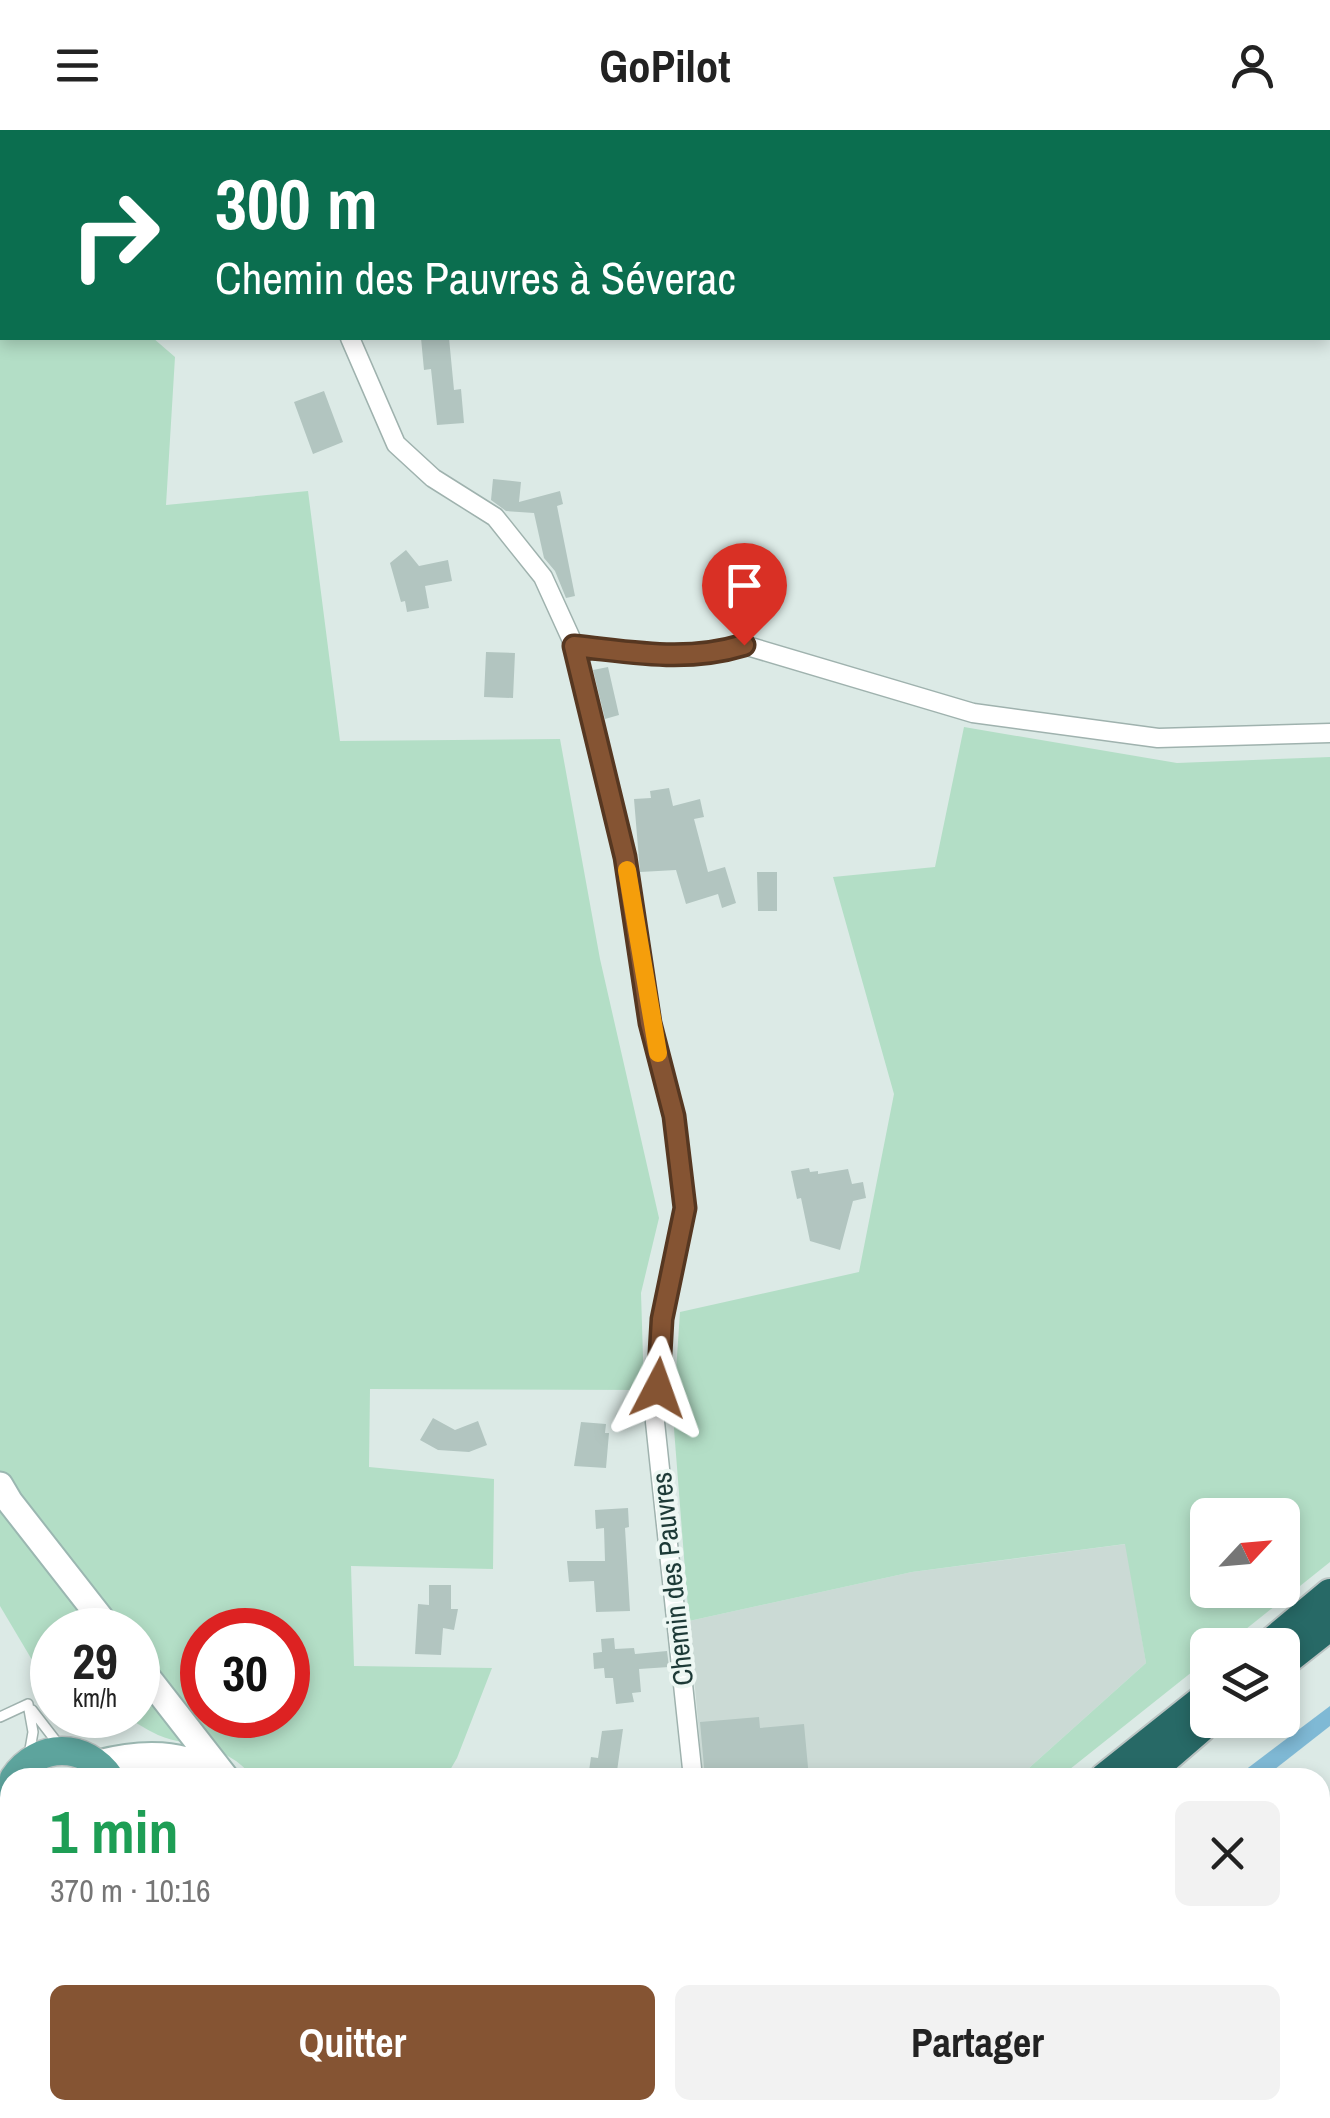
<!DOCTYPE html>
<html lang="fr">
<meta charset="utf-8">
<style>
:root{--surface:#fff;--page:#f2f2f2;--text:#222;--muted:#767676;--accent:#855433}
body{margin:0;font-family:"Archivo Narrow",sans-serif;background:var(--page);color:var(--text);height:100vh;display:flex;flex-direction:column;font-size:38px;white-space:nowrap}
*{box-sizing:border-box;margin:0}
p{font-size:32px;color:var(--muted)}
.icon{flex:none;width:55px;height:55px;fill:none;stroke:currentColor;stroke-width:2;stroke-linecap:round;stroke-linejoin:round}
.map{position:relative;flex:1;overflow:hidden}
.details{position:absolute;left:0px;top:1638px;width:1330px;height:352px;display:flex;flex-direction:column;background:var(--surface);border-radius:30px 30px 0 0;box-shadow:0 5px 15px #0003}
.details>*{flex:none}
.top-card{position:absolute;left:0px;top:0px;width:1330px;height:210px;box-shadow:0 5px 15px #0003;background:#0b6e4f;color:#fff;overflow:hidden}
.needle{width:65px;rotate:64deg}
.fabs{position:absolute;left:1190px;top:1368px;display:grid;gap:20px}
.fabs a{display:grid;place-items:center;width:110px;height:110px;border-radius:15px;background:var(--surface);box-shadow:0 5px 15px #0003;font-size:50px}
.speed{position:absolute;left:30px;top:1478px;display:flex;gap:20px;font-size:50px;font-weight:700;text-align:center}
.speed>*{display:grid;place-content:center;width:130px;height:130px;border-radius:50%;background:var(--surface);box-shadow:0 5px 15px #0003;line-height:1}
.speed small{font-size:25px;font-weight:400}
.speed .limit{border:15px solid #d22;background:#fff;color:#111}
.pin{position:absolute;display:grid;place-items:center;width:85px;height:85px;color:#fff;margin:-102px -42px;border-radius:50% 50% 50% 0;rotate:-45deg;box-shadow:0 0 10px #0007}
.pin .icon{rotate:45deg}
.me{position:absolute;width:110px;margin:-55px;rotate:4deg;stroke-linejoin:round;filter:drop-shadow(0 0 8px #0008)}
.turn{display:flex;align-items:center;gap:35px;height:210px;padding:0 50px;font-size:45px}
.turn .icon{width:130px;height:130px;stroke-width:2.5}
.turn b{display:block;font-size:70px;line-height:85px}
.round{display:grid;place-items:center;flex:none;width:105px;height:105px;border-radius:15px;background:var(--page)}
.overview{display:flex;align-items:center;justify-content:space-between;height:170px;padding:0 50px}
h1{font-size:60px;font-weight:700;line-height:75px;color:#1e9e55}
.button{display:flex;gap:20px;margin-top:auto;padding:20px 50px}
.button a{flex:1;height:115px;border-radius:15px;background:var(--accent);color:#fff;font-size:40px;font-weight:700;line-height:115px;text-align:center}
.button a+a{background:var(--page);color:var(--text)}
header{display:flex;justify-content:space-between;align-items:center;height:130px;padding:0 50px;background:var(--surface);font-size:45px;font-weight:700}
.map>svg:first-child{display:block}
.built{fill:#cbdad5}
.green{fill:#b3dec6;fill-rule:evenodd}
.water{fill:#7fb9d5}
.building{fill:#b2c5c0}
.lines{fill:none;stroke-linecap:round;stroke-linejoin:round}
.lane-casing{stroke:#9fb2ae;stroke-width:12}
.street-casing{stroke:#9fb2ae;stroke-width:21}
.secondary-casing{stroke:#9bb7b1;stroke-width:29}
.primary-casing{stroke:#bbc4c3;stroke-width:31}
.highway-casing{stroke:#bbc4c3;stroke-width:34}
.lane{stroke:#fff;stroke-width:9}
.street{stroke:#fff;stroke-width:18}
.secondary{stroke:#fff;stroke-width:25}
.primary{stroke:#5da49d;stroke-width:28}
.highway{stroke:#276966;stroke-width:30}
.route-casing{stroke:#563721;stroke-width:25}
.route{stroke:#855433;stroke-width:18}
.slow{stroke:#f59e0b;stroke-width:18}
.labels{text-anchor:middle;dominant-baseline:central;stroke-width:8;stroke-linejoin:round;paint-order:stroke}
.street-label{font-size:28px;fill:#1d3a37;stroke:#edf7f3}
</style>
<header><svg class="icon" aria-label="menu" viewBox="0 0 24 24"><path d="M4 6h16M4 12h16M4 18h16"/></svg>GoPilot<svg class="icon" aria-label="person" viewBox="0 0 24 24"><circle cx="12" cy="8" r="4"/><path d="M4 21q1-7 8-7t8 7"/></svg></header>
<div class="map">
<svg width="1330" height="1988" viewBox="0 0 1330 1988">
<rect width="100%" height="100%" fill="#dceae6"/>
<path class="built" d="M1126,1414L1146,1533L1019,1647H703L689,1491L912,1442Z"/>
<path class="green" d="M0,0H271L272,2H2V208H153L175,227L166,375L308,361L340,611L560,609L600,829L659,1088L641,1163L644,1260L370,1259L369,1337L494,1349L493,1439L351,1436L354,1536L492,1538L457,1628L446,1647H253C224,1612 193,1619 158,1605C145,1599 134,1591 122,1585H138V1500H52V1548L38,1540L0,1476ZM202,1500H288V1585H202Z
M964,597L1177,633L1330,627V1432L1226,1515H1208L1207,1530L1060,1647H1019L1146,1533L1125,1414L912,1442L689,1491L673,1286L680,1182L859,1142L894,964L833,747L935,737ZM1208,1385H1282V1460H1208Z
M10,1752V1980H292L298,1988H9L0,1937V1765Z
M425,1980H684L700,1988H437Z"/>
<path class="water" d="M1330,1576V1596L1265,1647H1236Z"/>
<path class="building" d="M421,208H449L454,260L461,259L464,293L437,295L431,239L424,240Z
M324,261L343,312L313,324L294,272Z
M493,349L521,352L519,372L560,361L563,374L557,376L575,466L566,468L555,441L544,428L534,383L506,381L491,370Z
M406,420L419,436L448,430L452,451L425,456L429,478L407,482L405,471L401,472L390,433Z
M486,522L515,523L513,568L484,567Z
M608,537L619,585L605,589L593,540Z
M669,658L673,676L700,669L704,687L694,689L708,742L725,737L736,773L722,778L718,764L686,774L676,740L640,742L634,669L651,668L650,661Z
M757,742H777V781H758Z
M809,1038L810,1042L818,1041V1044L848,1039L852,1054L863,1052L866,1068L853,1071L840,1120L810,1111L801,1068L797,1069L791,1041Z
M433,1288L455,1300L478,1291L487,1315L469,1322L438,1320L420,1310Z
M581,1292L606,1294L605,1303H609L606,1338L574,1336Z
M628,1378L629,1397L625,1398L630,1481L596,1482L594,1451L569,1452L567,1431H605L604,1398L596,1399L595,1380Z
M429,1455H451V1479H458L454,1500L443,1498L441,1525L415,1524L418,1474L429,1475Z
M614,1508L615,1519L634,1518L635,1524L667,1521L669,1537L639,1539L641,1562L632,1563L634,1572L616,1574L613,1548H605L604,1538L594,1539L593,1523L602,1522L601,1509Z
M759,1587L760,1598L804,1594L809,1648H705L700,1592Z
M623,1599L616,1648H588L591,1627L598,1628L602,1601Z"/>
<g class="lines">
<defs>
<path id="lane" d="M28,1574L33,1602L29,1625
M32,1580L59,1615
M0,1587L28,1574"/>
<path id="street" d="M283,0L284,2
M350,208L396,314L433,348L495,387L543,447L574,515L625,727L650,893L674,986L685,1078L662,1189L655,1292L693,1648
M574,515C633,523 685,533 744,515L973,583L1158,608L1330,603
M1219,1980L1224,1988"/>
<path id="secondary" d="M0,1355L10,1372L110,1500
M138,1535L226,1648
M98,1633C141,1622 183,1620 222,1647"/>
<path id="primary" d="M14,1648C38,1612 86,1612 110,1648
M10,1657L7,1672L10,1694
M0,1744L10,1734
M309,1980L316,1988"/>
<path id="highway" d="M1269,1515L1330,1464
M1282,1533L1330,1495
M1105,1648L1208,1566
M1142,1648L1200,1598
M330,1980L340,1988
M399,1980L409,1988
M722,1988L733,1980
M757,1988L764,1980
M785,1988L793,1980"/>
</defs>
<use href="#lane" class="lane-casing"/>
<use href="#street" class="street-casing"/>
<use href="#secondary" class="secondary-casing"/>
<use href="#primary" class="primary-casing"/>
<use href="#highway" class="highway-casing"/>
<use href="#lane" class="lane"/>
<use href="#street" class="street"/>
<use href="#secondary" class="secondary"/>
<use href="#primary" class="primary"/>
<use href="#highway" class="highway"/>
</g>
<g class="lines">
<defs>
<path id="route" d="M658,1258L662,1189L685,1078L674,986L650,893L625,727L574,516C633,522 685,533 744,515"/>
</defs>
<use href="#route" class="route-casing"/>
<use href="#route" class="route"/>
<path class="slow" d="M627,740L658,923"/>
</g>
<g class="labels">
<g class="street-label">
<text transform="translate(672 1449) rotate(-96)">Chemin des Pauvres</text>
</g>
</g>
</svg>
<div class="fabs">
<a><svg class="needle" viewBox="-14 -14 28 28"><path d="M0-13l5 13h-10z" fill="#e53935"/><path d="M0 13l5-13h-10z" fill="#767676"/></svg></a>
<a><svg class="icon" aria-label="layers" viewBox="0 0 24 24"><path d="M12 4l9 5-9 5-9-5zM3 14l9 5 9-5"/></svg></a>
</div>
<div class="speed"><div>29<small>km/h</small></div><div class="limit">30</div></div>
<div class="pin" style="left:744px;top:515px;background:#d93025"><svg class="icon" aria-label="arrive" viewBox="0 0 24 24"><path d="M6 21V4h12l-3 4 3 4H6"/></svg></div>
<svg class="me" style="left:658px;top:1258px" viewBox="-20 -20 40 40"><path d="M0-17L14 15 0 8-14 15z" fill="#855433" stroke="#fff" stroke-width="4"/></svg>
<div class="top-card">
<div class="turn"><svg class="icon" aria-label="right" viewBox="0 0 24 24"><path d="M7 20v-9h11M14 6l5 5-5 5"/></svg><div><b>300 m</b>Chemin des Pauvres à Séverac</div></div>
</div>
<section class="details">
<div class="overview"><div><h1>1 min</h1><p>370 m · 10:16</p></div><a class="round"><svg class="icon" aria-label="close" viewBox="0 0 24 24"><path d="M6 6l12 12M18 6L6 18"/></svg></a></div>
<div class="button"><a>Quitter</a><a>Partager</a></div>
</section>
</div>
